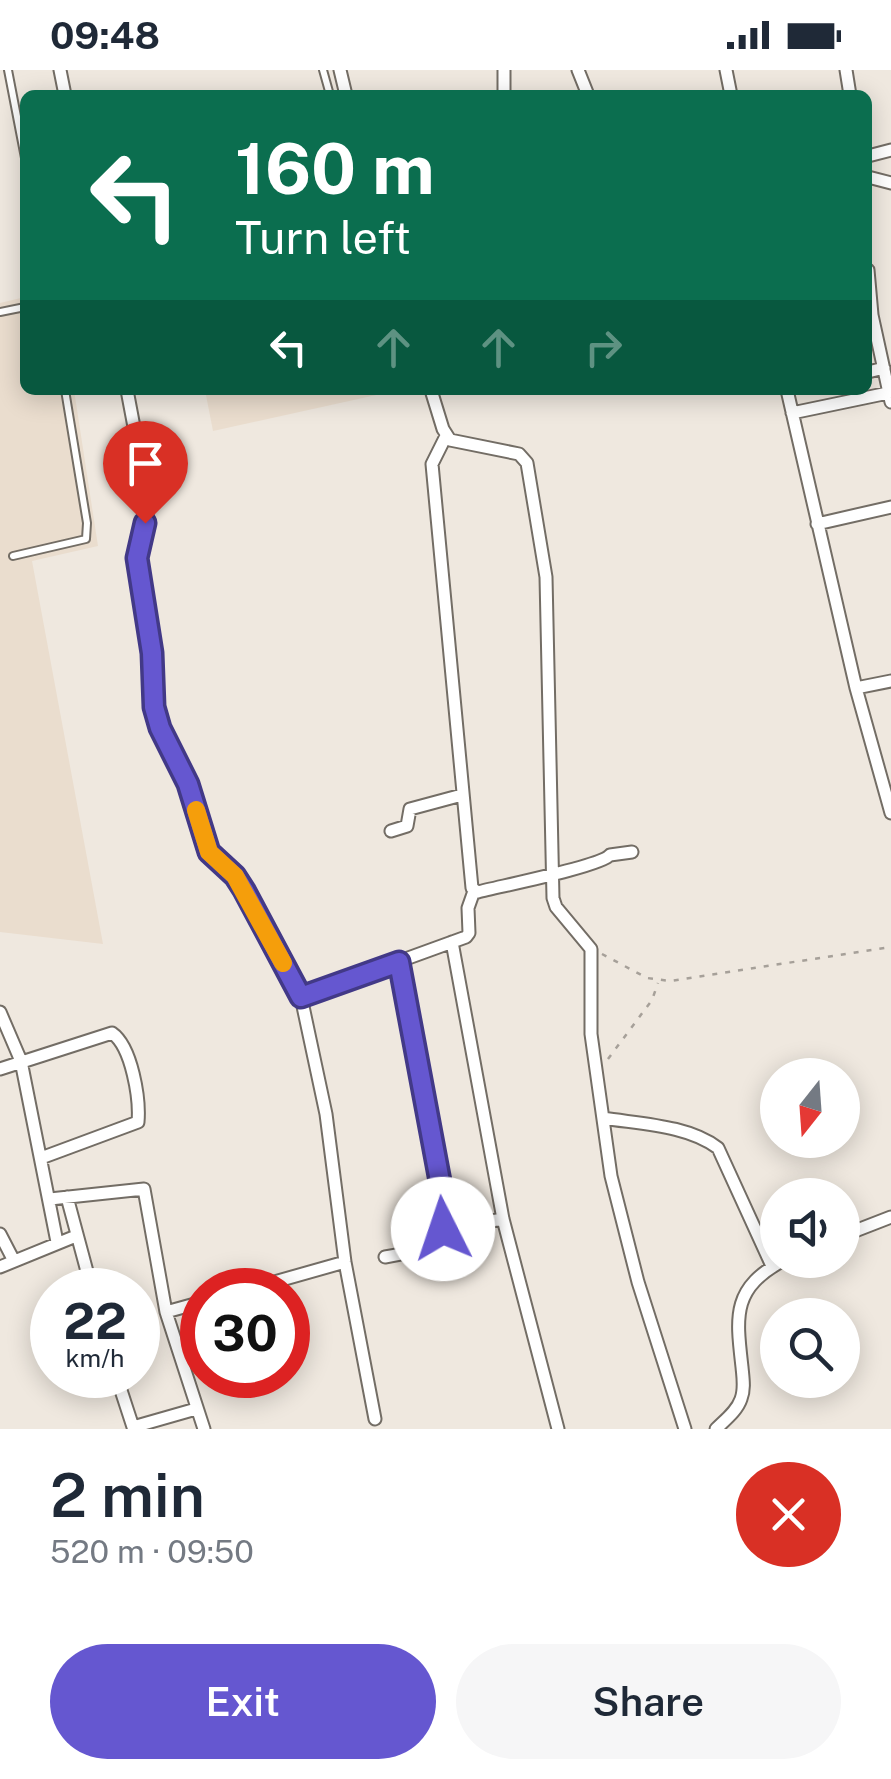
<!DOCTYPE html>
<meta charset="utf-8">
<style>
:root{--surface:#fff;--page:#f6f6f7;--text:#1f2937;--muted:#747a83;--accent:#6557d0}
body{margin:0;font-family:"Public Sans",sans-serif;background:var(--page);color:var(--text);height:100vh;display:flex;flex-direction:column;font-size:38px;white-space:nowrap}
*{box-sizing:border-box;margin:0}
p{font-size:32px;color:var(--muted)}
.icon{flex:none;width:55px;height:55px;fill:none;stroke:currentColor;stroke-width:2;stroke-linecap:round;stroke-linejoin:round}
.map{position:relative;height:1359px;overflow:hidden}
.side{display:flex;flex-direction:column;background:var(--surface);flex:1}
.side>*{flex:none}
.top-card{position:absolute;left:20px;top:20px;width:852px;height:305px;border-radius:15px;box-shadow:0 5px 25px #0003;background:#0b6e4f;color:#fff;overflow:hidden}
.needle{width:65px;rotate:197deg}
.buttons{position:absolute;left:760px;top:988px;display:grid;gap:20px}
.buttons a{display:grid;place-items:center;width:100px;height:100px;border-radius:50%;background:var(--surface);box-shadow:0 5px 25px #0003;font-size:50px}
.speed{position:absolute;left:30px;top:1198px;display:flex;gap:20px;font-size:50px;font-weight:700;text-align:center}
.speed>*{display:grid;place-content:center;width:130px;height:130px;border-radius:50%;background:var(--surface);box-shadow:0 5px 25px #0003;line-height:1}
.speed small{font-size:25px;font-weight:400}
.speed .limit{border:15px solid #d22;background:#fff;color:#111}
.pin{position:absolute;display:grid;place-items:center;width:85px;height:85px;color:#fff;margin:-102px -42px;border-radius:50% 50% 50% 0;rotate:-45deg;box-shadow:0 0 10px #0007}
.pin .icon{rotate:45deg}
.me{position:absolute;width:110px;margin:-55px;rotate:356deg;stroke-linejoin:round;filter:drop-shadow(0 0 8px #0008)}
.turn{display:flex;align-items:center;gap:35px;height:210px;padding:0 50px;font-size:45px}
.turn .icon{width:130px;height:130px;stroke-width:2.5}
.turn b{display:block;font-size:70px;line-height:85px}
.lanes{display:flex;align-items:center;height:95px;padding:0 50px;background:#0003;justify-content:center;gap:50px;direction:ltr}
.lanes .off{opacity:.35}
.round{display:grid;place-items:center;flex:none;width:105px;height:105px;border-radius:52px;background:var(--page)}
.headline{display:flex;align-items:center;justify-content:space-between;height:170px;padding:0 50px}
h1{font-size:60px;font-weight:600;line-height:75px}
.button{display:flex;gap:20px;margin-top:auto;padding:20px 50px}
.button a{flex:1;height:115px;border-radius:60px;background:var(--accent);color:#fff;font-size:40px;font-weight:600;line-height:115px;text-align:center}
.button a+a{background:var(--page);color:var(--text)}
.status{display:flex;justify-content:space-between;align-items:center;height:70px;padding:0 50px;background:var(--surface);direction:ltr}
.status svg{height:28px;fill:currentColor}
.map>svg:first-child{display:block}
.built{fill:#eaddce}
.lines{fill:none;stroke-linecap:round;stroke-linejoin:round}
.lane-casing{stroke:#736d65;stroke-width:10}
.street-casing{stroke:#736d65;stroke-width:15}
.path{stroke:#a6a099;stroke-width:2.5;stroke-dasharray:5 8;stroke-linecap:butt}
.lane{stroke:#fff;stroke-width:6}
.street{stroke:#fff;stroke-width:11}
.route-casing{stroke:#423987;stroke-width:25}
.route{stroke:#6557d0;stroke-width:18}
.slow{stroke:#f59e0b;stroke-width:18}
</style>
<div class="status"><b>09:48</b><svg viewBox="0 0 49 12"><path d="M0 12V9h3v3zM5 12V6h3v6zM10 12V3h3v9zM15 12V0h3v12zM26 1h20v11H26zM47 4h2v5h-2z"/></svg></div>
<div class="map">
<svg width="891" height="1359" viewBox="0 0 891 1359">
<rect width="100%" height="100%" fill="#efe8df"/>
<path class="built" d="M25,227V320H74L98,476L32,491L103,874L0,862V233Z
M205,320H399L213,361Z"/>
<g class="lines">
<defs>
<path id="lane" d="M8,0L25,88
M323,0L330,25
M0,242L25,237
M13,486L86,469L87,453L65,320"/>
<path id="street" d="M60,0L65,25
M340,0L346,25
M504,0V25
M578,0L588,25
M726,0L731,25
M846,0L850,25
M868,86L891,80
M868,107L891,113
M868,200L872,245L891,332
M868,302L884,298
M127,320L149,436L137,487L151,583L154,637L160,658L189,714L209,782L235,806L244,820L301,927L326,1044L345,1192L375,1349
M431,320L443,359L450,370L519,384L527,393L546,507L553,828L556,837L591,879V964L611,1106L638,1212L685,1359
M787,320L856,618L891,743
M792,343L888,323
M446,366L432,394L472,818L478,822C501,816 601,796 610,785L632,782
M817,454L891,437
M856,618L891,611
M391,761L407,756L410,739L462,725
M452,872L503,1149L558,1359
M301,927L466,867L469,863L468,838L474,821
M0,942L21,991L57,1172
M0,999L112,963C132,977 140,1029 138,1052L41,1088
M603,1048C640,1054 688,1055 718,1078L772,1196
M67,1127L92,1220
M50,1129L144,1119L166,1242L204,1359
M443,1159L503,1149
M0,1164L14,1191
M842,1166L891,1147
M385,1187C420,1181 441,1177 445,1138L399,892
M0,1197L76,1166
M246,1220L345,1192
M166,1242L202,1232
M116,1305L133,1357L196,1339
M716,1359C725,1350 737,1341 741,1329C745,1319 743,1308 742,1297C736,1245 732,1218 784,1190"/>
</defs>
<use href="#lane" class="lane-casing"/>
<use href="#street" class="street-casing"/>
<path class="path" d="M602,884L647,908L670,911L891,877
M608,989L652,930L658,913"/>
<use href="#lane" class="lane"/>
<use href="#street" class="street"/>
</g>
<g class="lines">
<defs>
<path id="route" d="M145,453L137,488L152,583L154,637L160,658L188,714L209,782L235,806L244,820L301,927L399,892L445,1138L443,1159"/>
</defs>
<use href="#route" class="route-casing"/>
<use href="#route" class="route"/>
<path class="slow" d="M196,740L209,782L235,806L283,893"/>
</g>
</svg>
<div class="buttons">
<a><svg class="needle" viewBox="-14 -14 28 28"><path d="M0-13l5 13h-10z" fill="#e53935"/><path d="M0 13l5-13h-10z" fill="#747a83"/></svg></a>
<a><svg class="icon" aria-label="sound" viewBox="0 0 24 24"><path d="M4 9h4l5-4v14l-5-4H4zM17 9q2 3 0 6"/></svg></a>
<a><svg class="icon" aria-label="search" viewBox="0 0 24 24"><circle cx="10" cy="10" r="6"/><path d="M15 15l6 6"/></svg></a>
</div>
<div class="speed"><div>22<small>km/h</small></div><div class="limit">30</div></div>
<div class="pin" style="left:145px;top:453px;background:#d93025"><svg class="icon" aria-label="arrive" viewBox="0 0 24 24"><path d="M6 21V4h12l-3 4 3 4H6"/></svg></div>
<svg class="me" style="left:443px;top:1159px" viewBox="-20 -20 40 40"><circle r="19" fill="#fff"/><path d="M0-13L10 11 0 6-10 11z" fill="#6557d0"/></svg>
<div class="top-card">
<div class="turn"><svg class="icon" aria-label="left" viewBox="0 0 24 24"><path d="M17 20v-9H6M10 6l-5 5 5 5"/></svg><div><b>160 m</b>Turn left</div></div>
<div class="lanes"><svg class="icon" aria-label="left" viewBox="0 0 24 24"><path d="M17 20v-9H6M10 6l-5 5 5 5"/></svg><svg class="icon off" aria-label="ahead" viewBox="0 0 24 24"><path d="M12 20V5M6 11l6-6 6 6"/></svg><svg class="icon off" aria-label="ahead" viewBox="0 0 24 24"><path d="M12 20V5M6 11l6-6 6 6"/></svg><svg class="icon off" aria-label="right" viewBox="0 0 24 24"><path d="M7 20v-9h11M14 6l5 5-5 5"/></svg></div>
</div>
</div>
<section class="side">
<div class="headline"><div><h1>2 min</h1><p>520 m · 09:50</p></div><a class="round" style="background:#d93025;color:#fff"><svg class="icon" aria-label="close" viewBox="0 0 24 24"><path d="M6 6l12 12M18 6L6 18"/></svg></a></div>
<div class="button"><a>Exit</a><a>Share</a></div>
</section>
